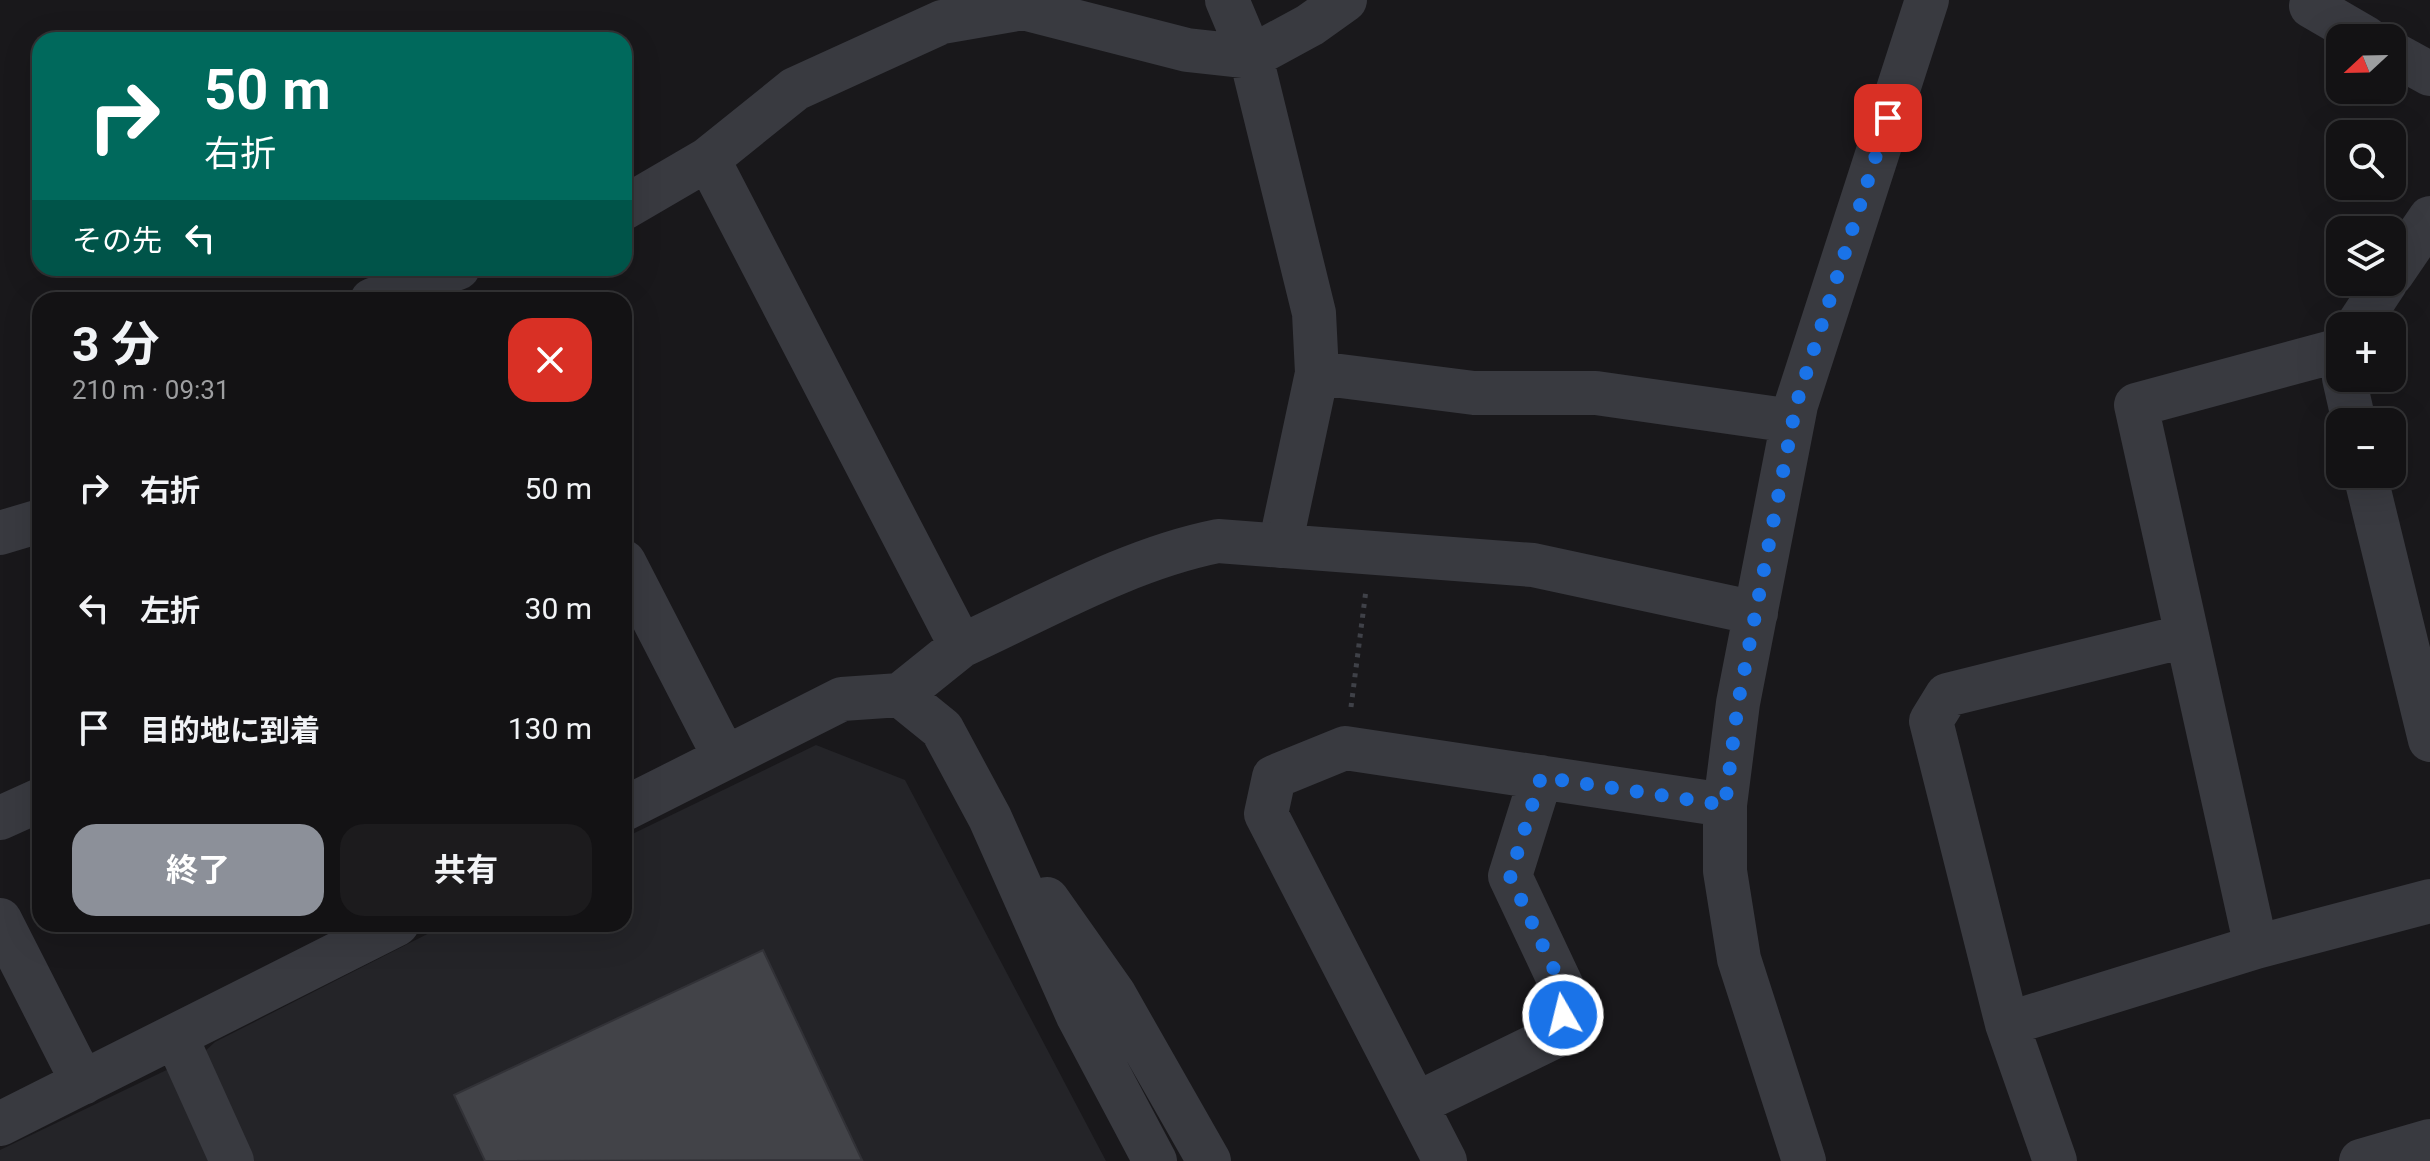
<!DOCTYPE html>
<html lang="ja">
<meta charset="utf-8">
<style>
:root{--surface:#131214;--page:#1c1b1d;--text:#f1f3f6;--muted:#9d9ea0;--line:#323234;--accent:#8c9099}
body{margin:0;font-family:Roboto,"Noto Sans JP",sans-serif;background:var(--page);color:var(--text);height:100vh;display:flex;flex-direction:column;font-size:30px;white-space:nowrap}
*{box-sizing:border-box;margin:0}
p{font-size:26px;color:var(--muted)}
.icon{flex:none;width:44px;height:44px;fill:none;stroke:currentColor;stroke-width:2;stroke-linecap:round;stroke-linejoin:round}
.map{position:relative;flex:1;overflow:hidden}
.sheet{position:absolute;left:32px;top:292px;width:600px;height:640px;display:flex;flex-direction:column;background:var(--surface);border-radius:24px;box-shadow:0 8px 32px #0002,0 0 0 2px var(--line)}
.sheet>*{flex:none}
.banner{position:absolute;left:32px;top:32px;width:600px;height:244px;border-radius:24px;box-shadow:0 8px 32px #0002,0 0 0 2px var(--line);background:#00695c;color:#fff;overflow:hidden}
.needle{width:52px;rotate:248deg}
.tools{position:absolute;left:2326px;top:24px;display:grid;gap:16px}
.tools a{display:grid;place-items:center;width:80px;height:80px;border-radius:16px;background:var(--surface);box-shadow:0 8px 32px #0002,0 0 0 2px var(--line);font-size:40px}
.pin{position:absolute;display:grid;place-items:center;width:68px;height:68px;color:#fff;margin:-34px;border-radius:16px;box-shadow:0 4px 12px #0006}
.me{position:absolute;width:88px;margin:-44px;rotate:352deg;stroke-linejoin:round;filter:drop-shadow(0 0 6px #0008)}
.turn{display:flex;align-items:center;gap:28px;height:168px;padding:0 40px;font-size:36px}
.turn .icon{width:104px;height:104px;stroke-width:2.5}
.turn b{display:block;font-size:56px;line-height:68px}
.then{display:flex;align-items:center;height:76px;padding:0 40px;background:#0003;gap:16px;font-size:30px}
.round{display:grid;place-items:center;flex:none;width:84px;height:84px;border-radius:24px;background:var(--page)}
.summary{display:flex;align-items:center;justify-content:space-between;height:136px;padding:0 40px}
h1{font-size:48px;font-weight:700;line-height:60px}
.primary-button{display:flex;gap:16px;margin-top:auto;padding:16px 40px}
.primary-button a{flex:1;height:92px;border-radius:24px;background:var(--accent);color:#fff;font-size:32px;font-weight:700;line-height:92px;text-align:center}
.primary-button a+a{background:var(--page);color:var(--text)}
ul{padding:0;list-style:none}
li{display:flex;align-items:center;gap:24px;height:120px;padding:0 40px}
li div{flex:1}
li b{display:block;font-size:30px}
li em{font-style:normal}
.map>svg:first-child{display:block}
.built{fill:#242428}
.building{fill:#424348;stroke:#323237;stroke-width:2}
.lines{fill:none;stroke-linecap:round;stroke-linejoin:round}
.path{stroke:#3f4148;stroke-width:5;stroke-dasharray:4 6;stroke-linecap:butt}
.minor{stroke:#393a40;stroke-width:44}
.route{stroke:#1a73e8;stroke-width:14;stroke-dasharray:0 25.2}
</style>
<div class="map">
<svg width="2430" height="1161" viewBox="0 0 2430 1161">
<rect width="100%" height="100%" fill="#19181b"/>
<path class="built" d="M816,745L905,780L1106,1161H0V1150L204,1052L215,1042L447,924H624V838Z"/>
<path class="building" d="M763,950L862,1160L485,1161L454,1095Z"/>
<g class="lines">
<path class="path" d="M1351,707L1366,590"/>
<path class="minor" d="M1227,0L1251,57L1314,313L1317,373L1280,546
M2315,0L2311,6L2366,38
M2392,53L2430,74
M708,159L961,646L900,695L942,729L990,818L1078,1016L1155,1161
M624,208L708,159L795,89L942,22L1023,8L1187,50L1251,57L1310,25L1345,0
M2392,274L2430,218
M372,300L458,268
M2357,326L2386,282
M1317,373L1474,393H1596L1792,421
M2344,378L2354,422
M2365,474L2430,740
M0,533L40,521
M624,562L725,758
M961,646C1044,608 1128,559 1218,541L1533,565L1756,613
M624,809L842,699L900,695
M0,818L40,800
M1047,899L1114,994L1209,1161
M0,920L83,1083
M2256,947L2136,405L2340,350
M2007,1024L2256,947L2430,901
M176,1037L232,1161
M1416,1104L1560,1034L1567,997L1510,876L1541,777
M0,1124L397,924
M1445,1161L1266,814L1274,777L1345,748L1725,805
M1804,1161L1739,959L1725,871V805L1738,703L1796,405L1927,0
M2055,1161L2007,1024L1931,721L1947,695L2186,636
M2361,1161L2430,1141"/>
</g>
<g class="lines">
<path class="route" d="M1563,1015L1567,997L1510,876L1541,777L1725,805L1738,703L1796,405L1888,118"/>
</g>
</svg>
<div class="tools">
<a><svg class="needle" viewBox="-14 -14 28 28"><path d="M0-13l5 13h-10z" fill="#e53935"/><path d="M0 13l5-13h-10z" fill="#9d9ea0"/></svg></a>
<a><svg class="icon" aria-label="search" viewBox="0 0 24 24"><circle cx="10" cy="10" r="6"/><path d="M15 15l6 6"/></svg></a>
<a><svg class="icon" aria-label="layers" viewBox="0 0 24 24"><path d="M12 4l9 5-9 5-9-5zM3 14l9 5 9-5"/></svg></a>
<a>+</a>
<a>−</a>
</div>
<div class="pin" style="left:1888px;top:118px;background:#d93025"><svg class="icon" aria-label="arrive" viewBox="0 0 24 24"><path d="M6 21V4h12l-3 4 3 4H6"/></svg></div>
<svg class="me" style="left:1563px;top:1015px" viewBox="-20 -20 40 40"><circle r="17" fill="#1a73e8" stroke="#fff" stroke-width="3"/><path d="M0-11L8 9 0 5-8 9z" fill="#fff"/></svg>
<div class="banner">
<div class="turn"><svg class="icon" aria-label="right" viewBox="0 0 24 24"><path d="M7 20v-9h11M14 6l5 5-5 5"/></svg><div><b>50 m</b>右折</div></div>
<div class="then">その先<svg class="icon" aria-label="left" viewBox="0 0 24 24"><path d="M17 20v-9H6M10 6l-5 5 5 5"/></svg></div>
</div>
<section class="sheet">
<div class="summary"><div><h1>3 分</h1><p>210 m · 09:31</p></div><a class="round" style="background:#d93025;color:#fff"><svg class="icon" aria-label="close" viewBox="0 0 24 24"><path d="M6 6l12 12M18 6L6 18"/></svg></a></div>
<ul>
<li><svg class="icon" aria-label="right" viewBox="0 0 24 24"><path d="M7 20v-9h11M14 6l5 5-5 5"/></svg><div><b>右折</b></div><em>50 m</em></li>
<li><svg class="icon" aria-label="left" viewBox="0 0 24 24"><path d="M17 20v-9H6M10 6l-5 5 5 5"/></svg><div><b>左折</b></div><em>30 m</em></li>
<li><svg class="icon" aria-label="arrive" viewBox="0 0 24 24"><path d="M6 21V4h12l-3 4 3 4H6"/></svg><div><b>目的地に到着</b></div><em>130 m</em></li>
</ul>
<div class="primary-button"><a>終了</a><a>共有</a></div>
</section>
</div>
